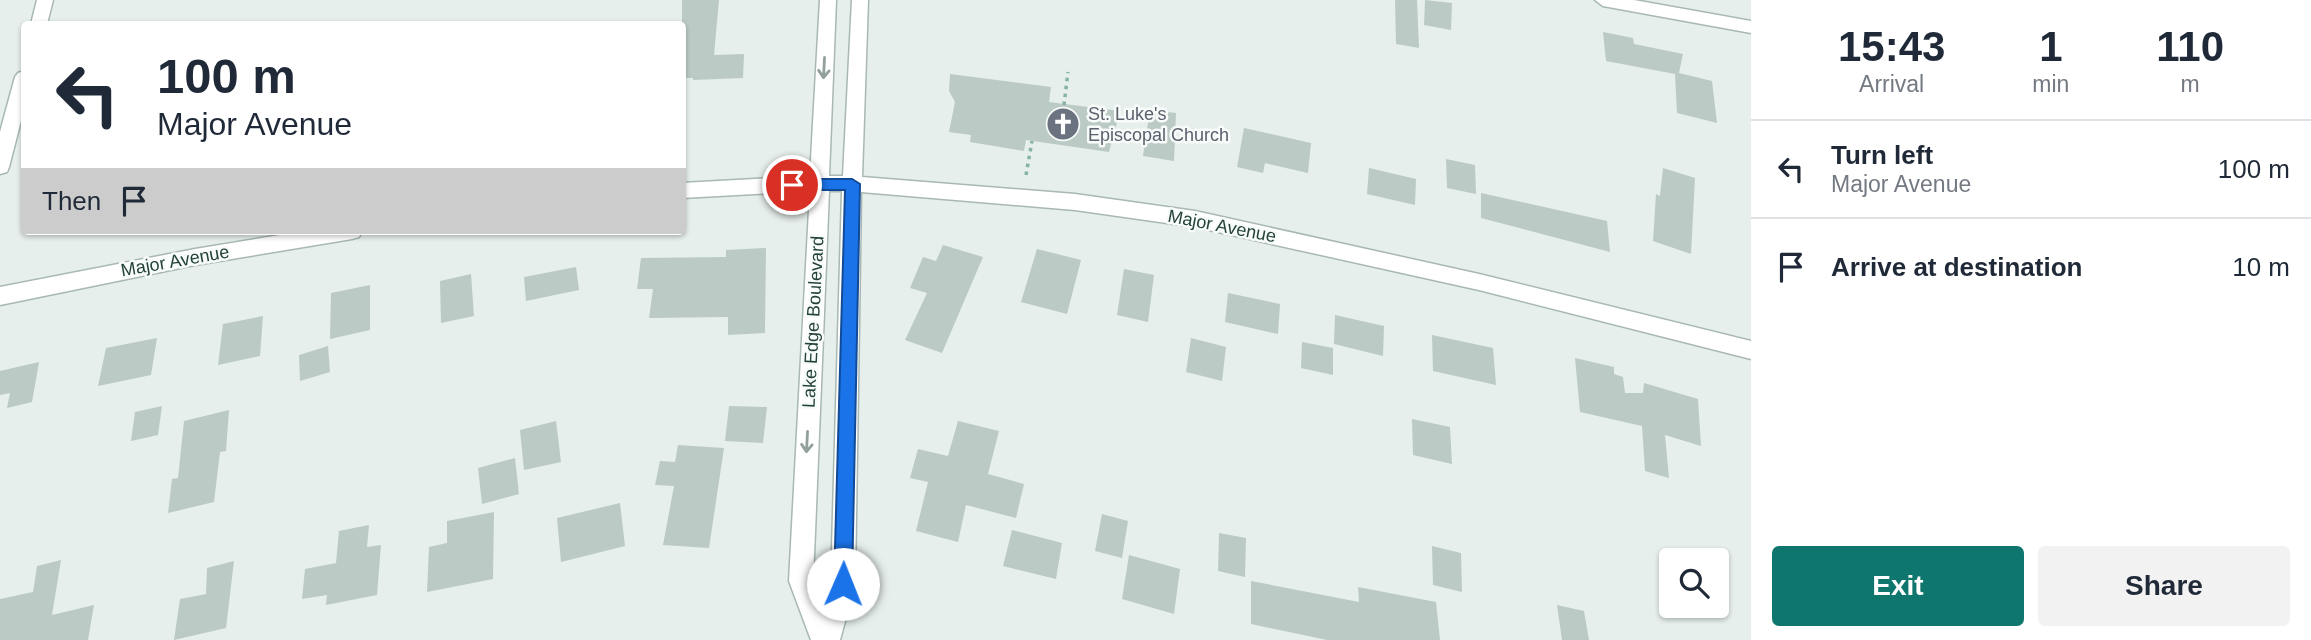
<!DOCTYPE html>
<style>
:root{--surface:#fff;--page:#f2f2f3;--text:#1f2937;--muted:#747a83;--line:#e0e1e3;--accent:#0f766e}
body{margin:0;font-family:Helvetica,sans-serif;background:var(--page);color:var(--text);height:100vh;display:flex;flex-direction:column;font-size:26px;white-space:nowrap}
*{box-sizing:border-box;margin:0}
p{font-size:23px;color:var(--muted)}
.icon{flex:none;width:38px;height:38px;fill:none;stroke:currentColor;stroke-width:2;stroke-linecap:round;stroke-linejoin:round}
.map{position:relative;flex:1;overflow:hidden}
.panel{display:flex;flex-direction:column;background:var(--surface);width:560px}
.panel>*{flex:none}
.banner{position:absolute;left:21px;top:21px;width:665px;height:214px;border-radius:7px;box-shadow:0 2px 5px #0004;background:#fff;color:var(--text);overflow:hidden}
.fabs{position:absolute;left:1659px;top:548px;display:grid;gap:14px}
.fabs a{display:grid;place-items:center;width:70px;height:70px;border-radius:7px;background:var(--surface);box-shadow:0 2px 5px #0004;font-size:35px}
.pin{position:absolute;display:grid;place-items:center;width:60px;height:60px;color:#fff;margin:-30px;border:4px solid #fff;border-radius:50%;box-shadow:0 2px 7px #0007}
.me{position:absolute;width:77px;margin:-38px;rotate:1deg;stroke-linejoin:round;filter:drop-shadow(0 0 5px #0008)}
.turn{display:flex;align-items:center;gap:24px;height:147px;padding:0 21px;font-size:32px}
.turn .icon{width:91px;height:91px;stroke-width:2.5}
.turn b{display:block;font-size:49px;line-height:60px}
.then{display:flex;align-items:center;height:66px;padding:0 21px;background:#0003;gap:14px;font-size:26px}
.eta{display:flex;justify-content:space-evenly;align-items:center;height:119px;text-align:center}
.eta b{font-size:42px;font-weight:700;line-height:49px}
.cta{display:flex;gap:14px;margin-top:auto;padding:14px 21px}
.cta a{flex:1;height:80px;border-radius:7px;background:var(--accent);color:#fff;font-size:28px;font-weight:700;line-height:80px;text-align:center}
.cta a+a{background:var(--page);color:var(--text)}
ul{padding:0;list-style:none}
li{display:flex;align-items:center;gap:21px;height:98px;padding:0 21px;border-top:2px solid var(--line)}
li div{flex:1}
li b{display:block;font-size:26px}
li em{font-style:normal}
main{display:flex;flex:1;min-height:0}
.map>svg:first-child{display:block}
.building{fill:#bbcac4}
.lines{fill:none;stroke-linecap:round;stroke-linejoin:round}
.street-casing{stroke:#a8b8b2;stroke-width:3}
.path{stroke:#86b3a5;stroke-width:3.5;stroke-dasharray:3.5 4.5;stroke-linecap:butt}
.street{fill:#fff;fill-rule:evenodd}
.oneway{stroke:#92a09c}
.route{fill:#1a73e8;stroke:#114b97;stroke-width:2}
.labels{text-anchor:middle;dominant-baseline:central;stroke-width:5;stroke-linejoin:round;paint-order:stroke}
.worship-label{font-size:18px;fill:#5b616d;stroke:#f7fbf9;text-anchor:start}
.street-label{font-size:18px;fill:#24423a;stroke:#f7fbf9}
</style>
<main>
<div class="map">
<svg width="1751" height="640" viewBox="0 0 1751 640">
<rect width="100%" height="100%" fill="#e6efeb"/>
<path class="building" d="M682,0H719L714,55L744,54L743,78L693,80V78H682Z
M1395,0H1417L1419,48L1396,44Z
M1425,0L1452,3L1451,30L1424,25Z
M1603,32L1633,38L1634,44L1683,54L1679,73L1712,81L1717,123L1677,113L1675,74L1606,61Z
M950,74L1051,87L1049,102L1120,111L1109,152L1026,140L1024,151L970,142L971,135L949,132L955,102L949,91Z
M1150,110L1176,113L1174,161L1143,156Z
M1244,128L1311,143L1308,173L1265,163L1263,173L1237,167Z
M1446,159L1475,165L1476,194L1447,188Z
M1369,168L1416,179L1415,205L1367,194Z
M1663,168L1695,178L1691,254L1653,241L1656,194L1660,196Z
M1481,193L1607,221L1610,252L1481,218Z
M943,245L983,257L942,353L905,340L927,293L910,288L923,257L936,261Z
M766,248L765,333L728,335V317L649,318L653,289H637L641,258L726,257V250Z
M1037,249L1081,260L1067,314L1021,302Z
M576,267L579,290L526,301L524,277Z
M1124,269L1154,275L1148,322L1117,315Z
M471,274L474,316L441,323L440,281Z
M370,285V330L330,339L331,293Z
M1228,293L1280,304L1278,334L1225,322Z
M1335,315L1384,326L1383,356L1334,344Z
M263,316L260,356L218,365L223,324Z
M1432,335L1493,348L1496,385L1433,371Z
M157,338L151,375L98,386L106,348Z
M1191,338L1226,347L1222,381L1186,372Z
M1302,342L1333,348V375L1301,368Z
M328,346L330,372L300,381L299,355Z
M1575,358L1614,367V374L1623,377L1625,393H1643L1644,383L1698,399L1701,446L1665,435L1669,478L1645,471L1642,426L1580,412Z
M39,362L32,402L7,408L10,393L0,395V371Z
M162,406L158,435L131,441L135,412Z
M729,406L767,407L763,443L725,441Z
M229,410L226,451L220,452L214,502L168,513L172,479L178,478L184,421Z
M1412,419L1450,427L1452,464L1413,455Z
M556,421L561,462L524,470L520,430Z
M958,421L999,431L988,474L1024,484L1016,518L966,505L958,542L916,531L928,482L910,478L918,449L948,456Z
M678,445L724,448L709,548L663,545L674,486L655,485L660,461L675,462Z
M515,458L519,494L482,504L478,468Z
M620,503L625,546L561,562L557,518Z
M494,512L493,579L427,592L429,547L447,543V521Z
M1102,514L1128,521L1122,558L1095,551Z
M369,525L367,547L381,545L377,595L326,605L327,595L302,599L305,569L336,563L339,531Z
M1012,530L1062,543L1056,579L1003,566Z
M1219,533L1246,538L1245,577L1218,571Z
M1432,546L1461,553L1462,592L1433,585Z
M1129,555L1180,569L1174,614L1122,599Z
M61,560L52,615L94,605L88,640H0V599L33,592L37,566Z
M234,561L226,628L174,640L180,599L206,594L207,568Z
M1251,581L1359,602L1358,587L1436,602L1440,640H1327L1251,624Z
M1557,605L1584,611L1589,640H1562Z"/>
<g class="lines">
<defs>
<path id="street" d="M37,0H53L47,24H31Z
M820,0H836L829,176H843L852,0H868L862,177L1075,194L1195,211L1479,274L1751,341V359L1479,290L1195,227L1075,210L861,192L855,584L840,640H811L789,581L810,191L682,198V183L810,176ZM829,191H842L831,584L824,608L813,581Z
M1595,0H1634L1751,21V33L1603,6Z
M24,71V109L9,167L7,172L0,174V132L15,77L18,73Z
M304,231H362L359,237L352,239L195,265L0,305V287L195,249Z"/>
</defs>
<use href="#street" class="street-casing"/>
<path class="path" d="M1063,113L1068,72
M1026,175L1032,141"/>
<use href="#street" class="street"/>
</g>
<defs><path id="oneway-shaft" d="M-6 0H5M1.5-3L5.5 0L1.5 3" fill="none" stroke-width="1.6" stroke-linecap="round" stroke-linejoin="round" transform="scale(1.75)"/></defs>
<g class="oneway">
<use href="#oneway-shaft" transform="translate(824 68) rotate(93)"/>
<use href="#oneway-shaft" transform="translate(807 442) rotate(93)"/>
</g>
<path class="route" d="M792,179H852L860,184L852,584L850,591L843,594L836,591L834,584L845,190H792L784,185Z"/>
<defs>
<symbol id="church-disc" viewBox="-11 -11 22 22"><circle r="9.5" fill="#6b7280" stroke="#f7fbf9"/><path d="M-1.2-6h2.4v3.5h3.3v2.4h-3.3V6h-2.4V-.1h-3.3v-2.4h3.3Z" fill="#fff"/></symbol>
</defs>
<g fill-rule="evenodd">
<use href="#church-disc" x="1044" y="105" width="38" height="38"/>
</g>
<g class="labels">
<g class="worship-label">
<text x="1088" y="114">St. Luke's<tspan x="1088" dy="21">Episcopal Church</tspan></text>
</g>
<g class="street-label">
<text transform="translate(1222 226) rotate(11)">Major Avenue</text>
<text transform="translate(175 261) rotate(-10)">Major Avenue</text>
<text transform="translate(813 322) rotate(-87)">Lake Edge Boulevard</text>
</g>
</g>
</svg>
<div class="fabs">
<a><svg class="icon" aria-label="search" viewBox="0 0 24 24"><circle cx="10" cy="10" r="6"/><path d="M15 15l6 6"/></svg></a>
</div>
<div class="pin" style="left:792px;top:185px;background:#d93025"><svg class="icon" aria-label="arrive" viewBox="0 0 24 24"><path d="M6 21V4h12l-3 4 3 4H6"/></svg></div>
<svg class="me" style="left:843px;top:584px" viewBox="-20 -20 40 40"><circle r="19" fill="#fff"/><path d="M0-13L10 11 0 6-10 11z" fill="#1a73e8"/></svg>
<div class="banner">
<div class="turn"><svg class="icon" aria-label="left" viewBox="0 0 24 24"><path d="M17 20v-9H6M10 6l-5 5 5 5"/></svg><div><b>100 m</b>Major Avenue</div></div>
<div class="then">Then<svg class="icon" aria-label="arrive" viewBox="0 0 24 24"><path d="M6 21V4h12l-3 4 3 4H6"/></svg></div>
</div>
</div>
<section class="panel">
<div class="eta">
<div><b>15:43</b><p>Arrival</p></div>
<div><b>1</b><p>min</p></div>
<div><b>110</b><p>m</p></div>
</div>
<ul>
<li><svg class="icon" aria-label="left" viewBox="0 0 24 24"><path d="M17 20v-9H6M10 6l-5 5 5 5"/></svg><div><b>Turn left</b><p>Major Avenue</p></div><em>100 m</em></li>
<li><svg class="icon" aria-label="arrive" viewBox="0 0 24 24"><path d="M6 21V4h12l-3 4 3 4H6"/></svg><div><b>Arrive at destination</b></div><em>10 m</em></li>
</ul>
<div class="cta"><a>Exit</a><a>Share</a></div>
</section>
</main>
